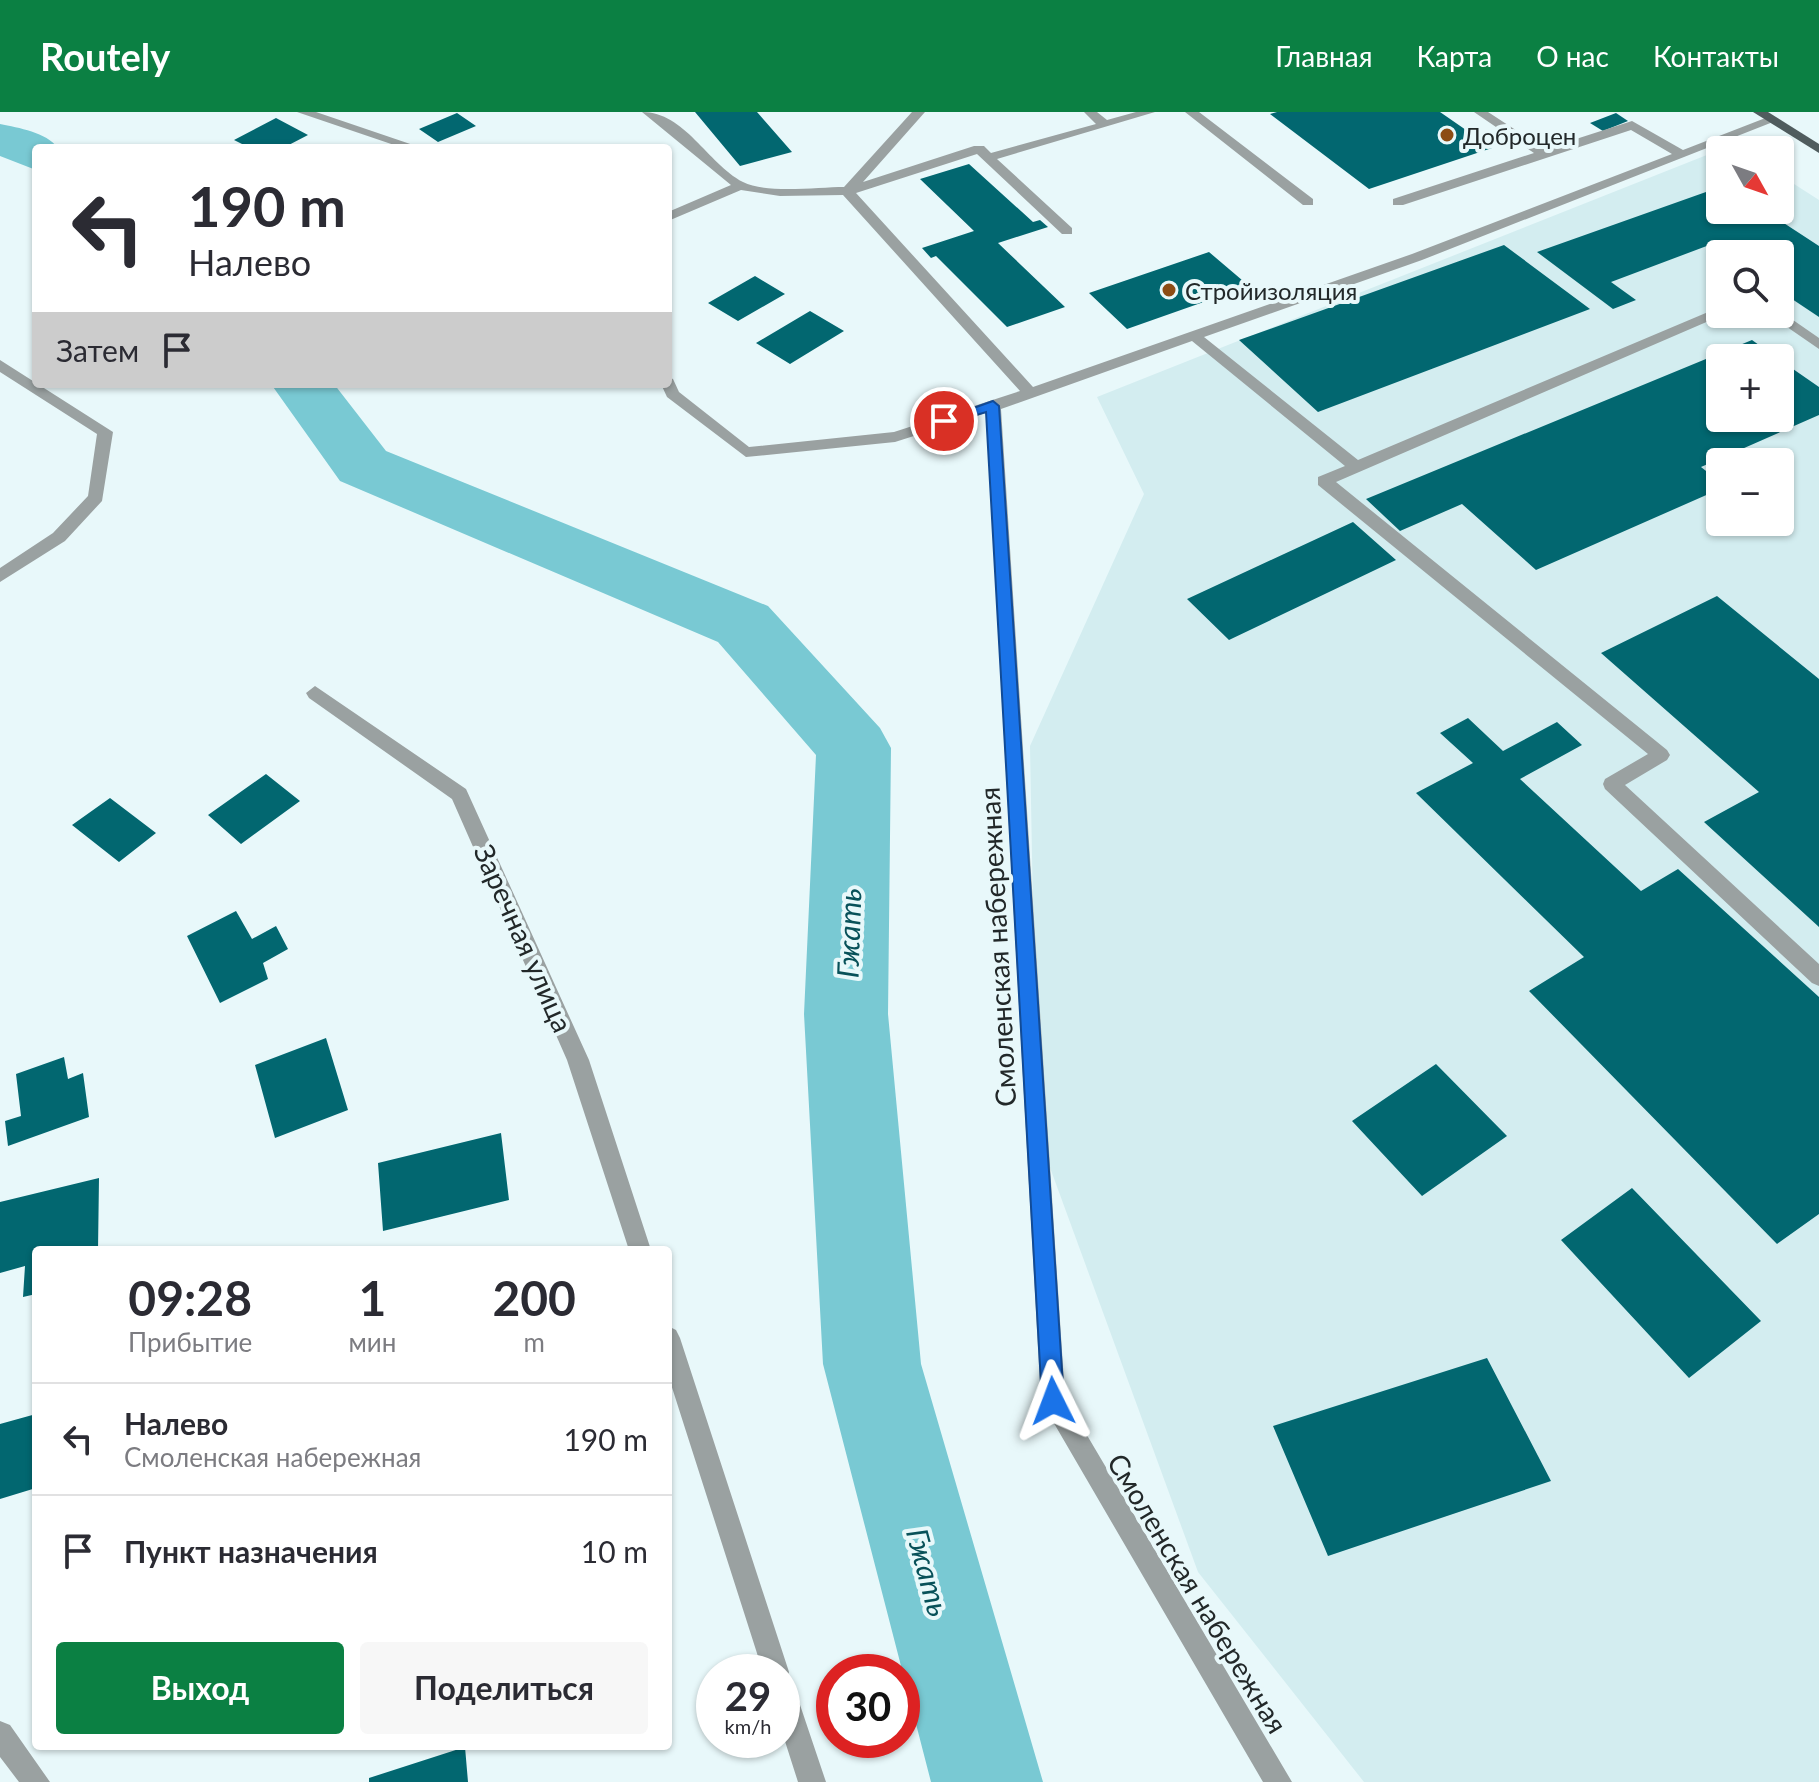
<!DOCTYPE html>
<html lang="ru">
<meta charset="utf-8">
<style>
:root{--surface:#fff;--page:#f7f7f7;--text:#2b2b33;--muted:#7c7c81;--line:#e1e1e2;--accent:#0b8043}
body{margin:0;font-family:Lato,sans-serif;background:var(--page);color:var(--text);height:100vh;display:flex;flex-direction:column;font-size:30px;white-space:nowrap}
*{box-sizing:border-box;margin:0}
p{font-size:26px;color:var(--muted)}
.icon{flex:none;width:44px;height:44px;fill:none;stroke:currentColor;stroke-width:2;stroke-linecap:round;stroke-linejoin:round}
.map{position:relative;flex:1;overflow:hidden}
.drawer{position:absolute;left:32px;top:1134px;width:640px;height:504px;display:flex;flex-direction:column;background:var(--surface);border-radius:8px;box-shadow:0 2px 6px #0004}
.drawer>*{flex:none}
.guide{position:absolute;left:32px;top:32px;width:640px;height:244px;border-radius:8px;box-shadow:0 2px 6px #0004;background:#fff;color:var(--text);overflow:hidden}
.needle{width:52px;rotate:130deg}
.fabs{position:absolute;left:1706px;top:24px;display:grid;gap:16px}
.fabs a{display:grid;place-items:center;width:88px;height:88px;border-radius:8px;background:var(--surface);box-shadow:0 2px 6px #0004;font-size:40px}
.speed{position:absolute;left:696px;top:1542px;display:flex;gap:16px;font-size:40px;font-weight:700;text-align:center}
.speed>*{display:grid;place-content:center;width:104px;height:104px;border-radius:50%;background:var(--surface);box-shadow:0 2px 6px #0004;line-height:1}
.speed small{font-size:20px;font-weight:400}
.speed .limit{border:12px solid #d22;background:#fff;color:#111}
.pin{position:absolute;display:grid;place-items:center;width:68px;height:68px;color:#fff;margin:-34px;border:4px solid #fff;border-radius:50%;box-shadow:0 2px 8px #0007}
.me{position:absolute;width:88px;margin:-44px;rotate:357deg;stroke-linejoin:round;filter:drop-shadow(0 0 6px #0008)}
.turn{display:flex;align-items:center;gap:28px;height:168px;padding:0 24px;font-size:36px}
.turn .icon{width:104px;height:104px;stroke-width:2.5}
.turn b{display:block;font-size:56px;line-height:68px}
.then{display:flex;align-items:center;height:76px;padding:0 24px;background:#0003;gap:16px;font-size:30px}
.eta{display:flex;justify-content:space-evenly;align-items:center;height:136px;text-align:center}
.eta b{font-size:48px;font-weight:700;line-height:56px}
.primary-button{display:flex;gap:16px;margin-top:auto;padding:16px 24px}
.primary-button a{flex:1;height:92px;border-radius:8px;background:var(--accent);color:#fff;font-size:32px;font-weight:700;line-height:92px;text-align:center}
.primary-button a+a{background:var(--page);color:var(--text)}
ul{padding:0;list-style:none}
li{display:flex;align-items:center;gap:24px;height:112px;padding:0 24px;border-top:2px solid var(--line)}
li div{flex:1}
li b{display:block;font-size:30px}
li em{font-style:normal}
header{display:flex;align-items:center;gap:48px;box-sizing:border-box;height:112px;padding:0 40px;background:var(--accent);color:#fff}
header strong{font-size:38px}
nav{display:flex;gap:44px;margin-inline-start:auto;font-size:28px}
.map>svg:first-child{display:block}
.built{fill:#d3edf0;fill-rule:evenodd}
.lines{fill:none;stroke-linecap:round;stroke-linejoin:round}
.river{fill:#79c9d3;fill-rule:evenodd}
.building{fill:#026770}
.minor{fill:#9aa1a1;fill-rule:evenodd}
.major{fill:#505c5e;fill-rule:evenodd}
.route{fill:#1a73e8;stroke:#114b97;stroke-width:2}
.poi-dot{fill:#8c4c15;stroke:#e8f8fa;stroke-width:3}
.labels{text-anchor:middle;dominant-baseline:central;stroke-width:8;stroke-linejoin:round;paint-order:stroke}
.far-poi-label{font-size:24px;fill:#222829;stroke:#e8f8fa;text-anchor:start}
.street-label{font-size:28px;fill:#222829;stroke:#e8f8fa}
.water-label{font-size:30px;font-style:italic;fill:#085159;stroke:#e8f8fa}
</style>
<header>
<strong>Routely</strong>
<nav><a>Главная</a><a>Карта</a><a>О нас</a><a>Контакты</a></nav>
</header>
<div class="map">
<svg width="1819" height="1670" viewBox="0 0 1819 1670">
<rect width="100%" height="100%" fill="#e8f8fa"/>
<path class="built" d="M1732,33L1741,38H1720V98H1780V63L1819,88V1670H1364L1198,1460L1037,1020L1030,634L1144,382L1097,285ZM1720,142H1780V202H1720ZM1720,246H1780V306H1720ZM1720,350H1780V410H1720Z"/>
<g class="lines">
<path class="river" d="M0,12C19,16 46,20 58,36H36V58L0,44Z
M271,272H334L386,339L768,494L880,616L891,636L888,902L921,1252L1043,1670H931L823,1252L804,902L816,643L718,530L340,369Z"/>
</g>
<path class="building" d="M695,0H757L792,40L740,54Z
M1277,0H1440L1492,36L1369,77L1270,2Z
M457,1L476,14L438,30L419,17Z
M1616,1L1628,9L1603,19L1590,11Z
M276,6L308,23L283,36H250L234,28Z
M969,52L1033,110L1040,108L1048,115L998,131L1065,195L1007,215L936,144L931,146L922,136L974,119L920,67Z
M1720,75V98H1764L1819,134V205L1780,179V142H1726L1712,132L1611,170L1636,188L1613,197L1537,140Z
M1504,133L1590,197L1318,300L1239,228Z
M1209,140L1249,174L1127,217L1089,181Z
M755,164L785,182L738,209L708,191Z
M810,199L844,219L790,252L756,231Z
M1752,228L1777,246H1720V306H1780V248L1819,275V303L1701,355L1720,370V377L1536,458L1462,392L1400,419L1366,387Z
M1353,410L1396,448L1229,528L1187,487Z
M1717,484L1819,567V815L1704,710L1759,680L1601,541Z
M1468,606L1503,639L1557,610L1582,633L1520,667L1641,779L1678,757L1819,885V1102L1777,1132L1529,879L1584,845L1416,681L1473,651L1440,621Z
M266,662L300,689L241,732L208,703Z
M110,686L156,721L119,750L72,713Z
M236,799L252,827L276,814L288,837L263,851L268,867L220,891L187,824Z
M326,926L348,998L275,1026L255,953Z
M64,945L68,967L83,961L89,1005L8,1034L5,1009L21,1004L16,962Z
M1436,952L1507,1024L1422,1084L1352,1009Z
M501,1021L509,1088L383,1119L378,1051Z
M99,1066L98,1138H36V1182L23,1185L25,1154L0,1161V1090Z
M1632,1076L1761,1209L1689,1266L1561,1128Z
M1487,1246L1551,1369L1328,1444L1273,1314Z
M36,1302V1376L0,1387V1312Z
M465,1635L468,1670H369V1666Z"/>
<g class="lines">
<path class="minor" d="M297,0H316L422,36H403Z
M642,0C685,0 707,51 743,70C766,82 818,75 844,75L912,0H925L863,70L974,34H984L991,41L1096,12L1084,0H1097L1107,8L1136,0H1155L997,47L1072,116V122H1062L977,42L856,81L1033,275L1412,142L1672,42L1631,18L1403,93H1393V87L1534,41L1474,0H1488L1545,37L1632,9L1683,38L1768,5L1778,8L1422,148L1204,225L1358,348L1720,195V202H1725L1336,370L1667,638L1670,643L1667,648L1625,673L1819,852V874L1812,871L1605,677L1603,672L1605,667L1648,642L1318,373V365L1345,354L1192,229L1001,297L1065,1286L1292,1670H1263L1041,1289L986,301L895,330L746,345L667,285L661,272H668V265L673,267L679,280L749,335L894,320L1020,279L843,83L780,84L741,78L668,109V100L731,73Z
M1185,0H1199L1313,87V93H1303Z
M1780,199L1819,226V237L1768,202H1780Z
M0,248L113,320L102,389L65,429L0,470V456L53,421L88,384L97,322L0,260Z
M315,574L466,677L589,948L651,1138H629L567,948L452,687L309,586L306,581Z
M668,1214L676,1218L680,1226L789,1560L787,1567L791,1569L795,1578L826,1670H798L782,1620V1560H763L668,1263Z
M0,1609L10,1613L50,1670H19L0,1645Z"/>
<path class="major" d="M1753,0H1768L1819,32V41Z"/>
</g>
<path class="route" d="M993,289L999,294L1064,1289L1060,1297L1053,1300L1045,1297L1042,1289L986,300L944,313L937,309Z"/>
<g class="poi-dot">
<circle cx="1447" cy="23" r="8"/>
<circle cx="1169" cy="178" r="8"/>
</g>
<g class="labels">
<g class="far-poi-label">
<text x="1463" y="23">Доброцен</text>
<text x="1185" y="178">Стройизоляция</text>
</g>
<g class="street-label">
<text transform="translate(524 826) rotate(66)">Заречная улица</text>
<text transform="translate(997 835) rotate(-93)">Смоленская набережная</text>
<text transform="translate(1198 1481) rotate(59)">Смоленская набережная</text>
</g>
<g class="water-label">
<text transform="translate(848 821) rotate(-88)">Гжать</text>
<text transform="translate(929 1460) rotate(75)">Гжать</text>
</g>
</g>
</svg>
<div class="fabs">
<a><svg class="needle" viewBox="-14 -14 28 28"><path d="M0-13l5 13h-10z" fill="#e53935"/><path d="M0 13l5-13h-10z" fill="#7c7c81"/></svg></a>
<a><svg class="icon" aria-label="search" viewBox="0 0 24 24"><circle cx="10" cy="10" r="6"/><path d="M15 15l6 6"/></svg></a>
<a>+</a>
<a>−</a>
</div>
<div class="speed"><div>29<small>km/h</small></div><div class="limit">30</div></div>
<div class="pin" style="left:944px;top:309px;background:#d93025"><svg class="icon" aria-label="arrive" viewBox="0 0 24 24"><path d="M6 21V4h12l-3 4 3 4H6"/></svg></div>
<svg class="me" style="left:1053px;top:1289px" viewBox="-20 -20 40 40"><path d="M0-17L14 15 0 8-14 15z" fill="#1a73e8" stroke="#fff" stroke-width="4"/></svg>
<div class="guide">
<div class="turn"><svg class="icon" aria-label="left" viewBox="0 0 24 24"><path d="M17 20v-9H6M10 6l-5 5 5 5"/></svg><div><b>190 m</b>Налево</div></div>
<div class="then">Затем<svg class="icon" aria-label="arrive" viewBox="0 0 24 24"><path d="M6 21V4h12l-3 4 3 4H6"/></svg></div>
</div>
<section class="drawer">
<div class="eta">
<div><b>09:28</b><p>Прибытие</p></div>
<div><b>1</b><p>мин</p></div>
<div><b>200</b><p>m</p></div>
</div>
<ul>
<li><svg class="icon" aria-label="left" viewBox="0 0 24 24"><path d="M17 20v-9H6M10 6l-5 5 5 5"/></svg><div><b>Налево</b><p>Смоленская набережная</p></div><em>190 m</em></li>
<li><svg class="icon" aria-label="arrive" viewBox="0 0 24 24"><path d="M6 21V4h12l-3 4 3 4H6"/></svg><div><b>Пункт назначения</b></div><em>10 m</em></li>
</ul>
<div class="primary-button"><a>Выход</a><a>Поделиться</a></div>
</section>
</div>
